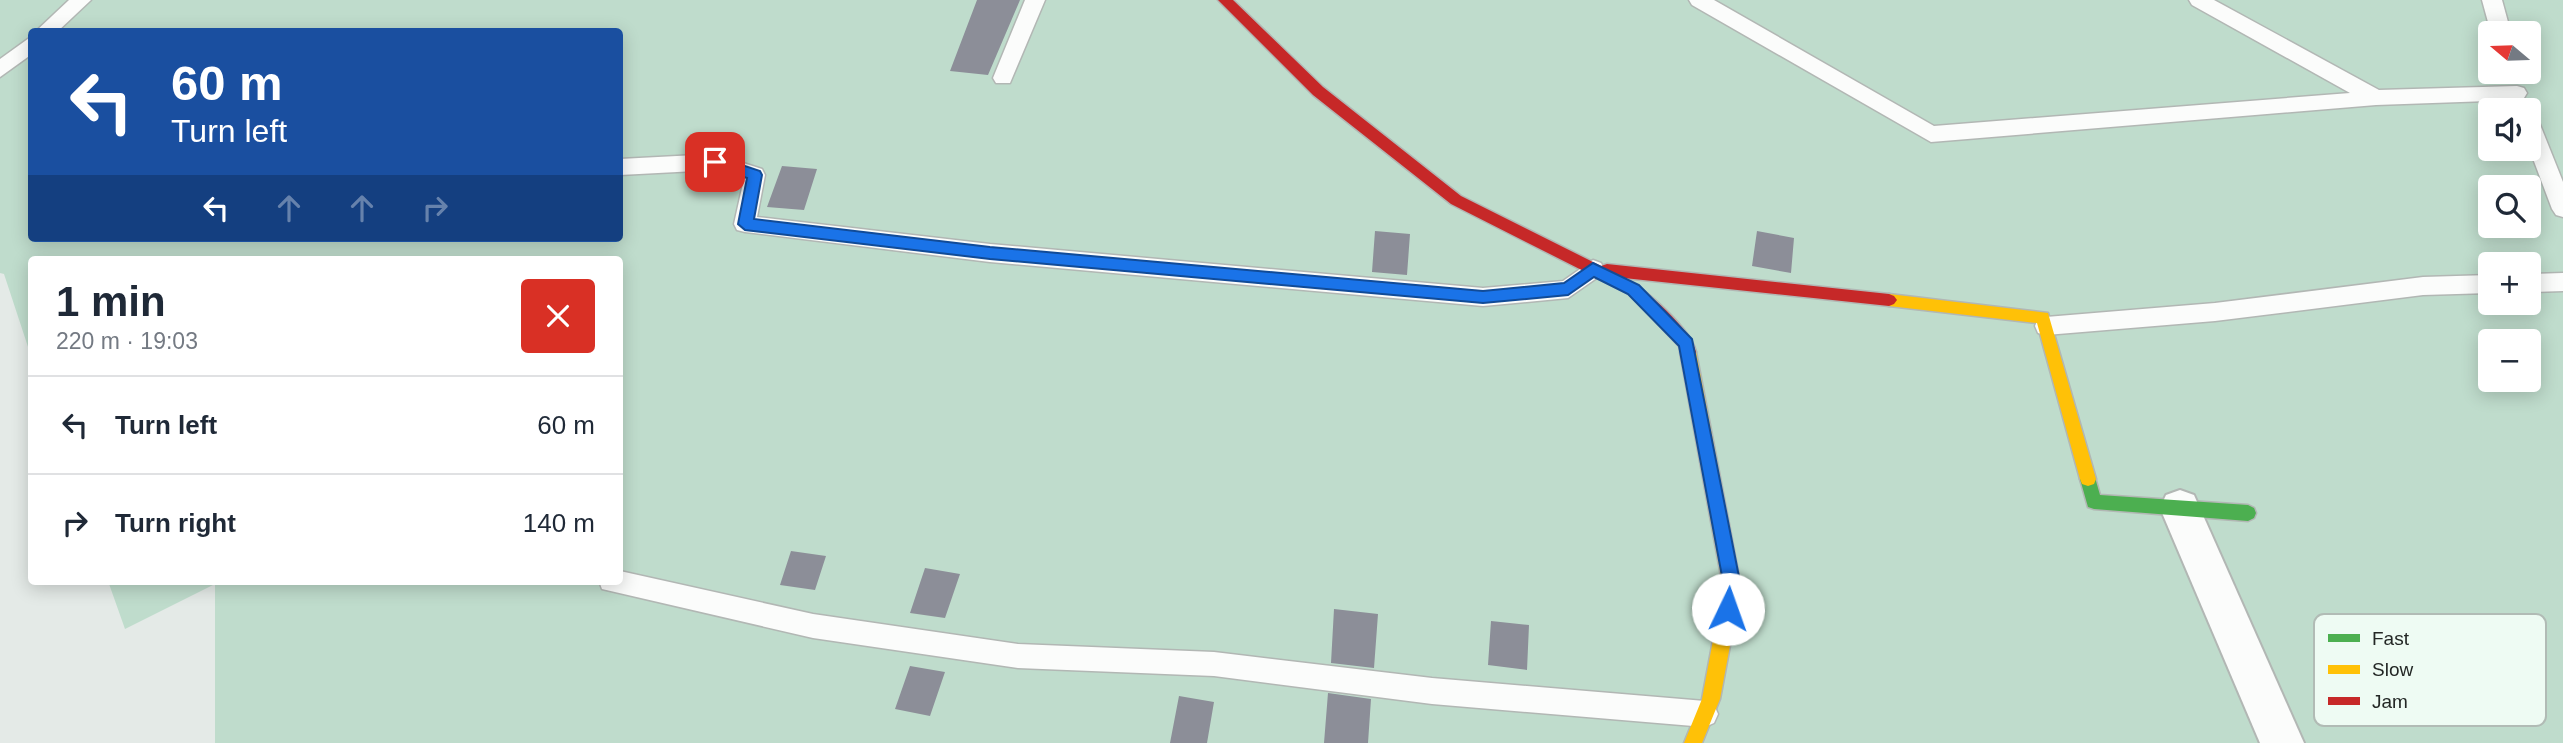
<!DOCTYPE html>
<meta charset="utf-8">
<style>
:root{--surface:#fff;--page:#f6f6f7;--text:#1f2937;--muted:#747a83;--line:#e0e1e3}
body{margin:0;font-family:Arial,sans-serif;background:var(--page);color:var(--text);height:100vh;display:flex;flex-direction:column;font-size:26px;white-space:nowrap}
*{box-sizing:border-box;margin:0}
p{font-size:23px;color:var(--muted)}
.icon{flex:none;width:38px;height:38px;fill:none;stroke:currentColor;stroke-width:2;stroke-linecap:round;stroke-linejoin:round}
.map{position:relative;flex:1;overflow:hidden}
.details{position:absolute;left:28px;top:256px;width:595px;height:329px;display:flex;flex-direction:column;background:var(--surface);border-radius:7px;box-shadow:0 4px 18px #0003}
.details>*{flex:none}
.top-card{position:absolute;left:28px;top:28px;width:595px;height:214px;border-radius:7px;box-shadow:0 4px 18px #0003;background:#1a4fa0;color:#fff;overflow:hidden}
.needle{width:46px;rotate:289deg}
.buttons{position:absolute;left:2478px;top:21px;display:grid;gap:14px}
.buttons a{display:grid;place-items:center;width:63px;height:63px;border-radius:7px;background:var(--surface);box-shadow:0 4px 18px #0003;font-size:35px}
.pin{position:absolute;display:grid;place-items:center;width:60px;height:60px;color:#fff;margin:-30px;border-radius:14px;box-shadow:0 4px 10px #0006}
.me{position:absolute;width:77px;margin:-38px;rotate:3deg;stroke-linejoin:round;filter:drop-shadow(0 0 5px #0008)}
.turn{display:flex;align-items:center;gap:24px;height:147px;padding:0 28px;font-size:32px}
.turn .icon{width:91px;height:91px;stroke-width:2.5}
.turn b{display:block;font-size:49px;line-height:60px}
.lanes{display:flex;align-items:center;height:66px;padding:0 28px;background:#0003;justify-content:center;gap:35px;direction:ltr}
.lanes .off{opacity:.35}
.round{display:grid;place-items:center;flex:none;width:74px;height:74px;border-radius:7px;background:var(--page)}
.overview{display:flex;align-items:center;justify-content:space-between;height:119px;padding:0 28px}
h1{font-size:42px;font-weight:700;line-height:52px}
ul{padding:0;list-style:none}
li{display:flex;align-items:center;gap:21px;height:98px;padding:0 28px;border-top:2px solid var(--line)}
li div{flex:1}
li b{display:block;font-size:26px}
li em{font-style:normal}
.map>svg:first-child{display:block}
.green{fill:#bfdccc;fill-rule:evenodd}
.building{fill:#8c8e98}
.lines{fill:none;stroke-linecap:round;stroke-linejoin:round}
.lane-casing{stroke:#b2b7b4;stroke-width:3}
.street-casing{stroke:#b2b7b4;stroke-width:4}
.fast-casing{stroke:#b2b7b4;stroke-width:3}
.slow-casing{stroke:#b2b7b4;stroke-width:3}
.jam-casing{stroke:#b2b7b4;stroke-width:3}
.lane{fill:#fbfcfb;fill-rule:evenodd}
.street{fill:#fbfcfb;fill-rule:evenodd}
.fast{fill:#4caf50;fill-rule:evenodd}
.slow{fill:#ffc107;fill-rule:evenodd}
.jam{fill:#c62828;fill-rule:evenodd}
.route{fill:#1a73e8;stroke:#114b97;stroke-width:2}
.key{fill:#eefbf3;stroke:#b1bbb5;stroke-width:2}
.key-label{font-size:19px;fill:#232725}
</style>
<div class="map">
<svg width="2563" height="743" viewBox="0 0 2563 743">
<rect width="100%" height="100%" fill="#e4eae7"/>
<path class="green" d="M0,0H2563V743H215V584L125,629L108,581H620V259H32L31,356L4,274L0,273ZM32,32H620V238H32ZM2490,33H2529V72H2490ZM2490,110H2529V149H2490ZM2490,187H2529V226H2490ZM2490,264H2529V303H2490ZM2490,341H2529V380H2490Z"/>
<path class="building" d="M977,0H1020L988,75L950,71Z
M782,166L817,169L804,210L767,207Z
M1375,231L1410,234L1407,275L1372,272Z
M1757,231L1794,238L1791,273L1752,266Z
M791,551L826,556L815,590L780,585Z
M925,568L960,574L945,618L910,613Z
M1334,609L1378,614L1374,668L1331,663Z
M1491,621L1529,625L1527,670L1488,665Z
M910,666L945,672L930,716L895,709Z
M1328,693L1371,699L1368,743H1324Z
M1179,696L1214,702L1207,743H1170Z"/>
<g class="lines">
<defs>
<path id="lane" d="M69,0H91L57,32H35Z
M1025,0H1045L1010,83H996L993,78Z
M1689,0H1714L1934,126L2350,93L2192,5L2189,0H2214L2379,90L2517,86L2524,88L2527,93L2524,98L2517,100L2376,105L1931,142L1692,5Z
M2482,0H2502L2511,33H2491Z
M32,36V54L0,77V59Z
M2529,114L2536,117L2539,122L2563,182V217L2556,215L2552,209L2529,148Z
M715,154L762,169L765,175L757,217L990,244L1483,288L1563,281L1593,260L1601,263L1604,269L1601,275L1568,298L1483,306L990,262L745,232L737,230L734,224L744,179L715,170L620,175V159Z
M2563,273V291L2529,292V274Z
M2490,275V293L2423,295L2215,321L2046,335L2038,333L2035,326L2038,319L2046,317L2215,303L2423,277Z
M620,571L813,614L1018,644L1214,652L1432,678L1705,701L1714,705L1718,714L1714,723L1705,727L1432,704L1214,676L1018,668L813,638L602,589L599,581H620Z"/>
<path id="street" d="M2180,490L2194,495L2304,743H2260L2160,508L2166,495Z"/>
<path id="fast" d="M2088,472L2094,474L2100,495L2248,505L2254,508L2256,513L2254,518L2248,521L2094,509L2088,507L2080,479L2082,474Z"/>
<path id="slow" d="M1889,294L2048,313L2096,479L2094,484L2088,486L2082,484L2080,479L2037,323L1889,306L1884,304L1881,300L1884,296Z
M1688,345L1694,347L1696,352L1741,587L1720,699L1702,743H1684L1702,699L1723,587L1680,352L1682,347Z"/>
<path id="jam" d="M1218,0H1233L1323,87L1461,196L1601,266L1607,264L1889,294L1894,296L1897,300L1894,304L1889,306L1624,278C1646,289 1691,329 1696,352L1694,357H1682L1679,346L1629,294L1451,204L1313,95Z"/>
</defs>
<use href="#lane" class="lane-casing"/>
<use href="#street" class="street-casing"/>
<use href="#fast" class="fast-casing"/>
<use href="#slow" class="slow-casing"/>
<use href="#jam" class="jam-casing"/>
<use href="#lane" class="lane"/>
<use href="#street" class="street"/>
<use href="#fast" class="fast"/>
<use href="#slow" class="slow"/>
<use href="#jam" class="jam"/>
</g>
<path class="route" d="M715,156L760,171L762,175L754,219L990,247L1483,291L1564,283L1593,263L1639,285L1692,339L1741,587L1734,615L1728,617L1722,615L1719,609L1724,587L1679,346L1628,294L1594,277L1568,295L1483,303L990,259L745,230L738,224L747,178L710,166V158Z"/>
<rect x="2314" y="614" width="232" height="112" rx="10" class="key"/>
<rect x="2328" y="634" width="32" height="8" fill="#4caf50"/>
<rect x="2328" y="665" width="32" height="9" fill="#ffc107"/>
<rect x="2328" y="697" width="32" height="8" fill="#c62828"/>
<g class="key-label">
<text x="2372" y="645">Fast</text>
<text x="2372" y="676">Slow</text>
<text x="2372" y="708">Jam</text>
</g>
</svg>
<div class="buttons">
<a><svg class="needle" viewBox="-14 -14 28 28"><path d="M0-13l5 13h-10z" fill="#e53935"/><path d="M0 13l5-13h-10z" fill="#747a83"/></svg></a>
<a><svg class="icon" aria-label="sound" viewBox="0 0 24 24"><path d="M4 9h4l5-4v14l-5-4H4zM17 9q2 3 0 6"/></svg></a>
<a><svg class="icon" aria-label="search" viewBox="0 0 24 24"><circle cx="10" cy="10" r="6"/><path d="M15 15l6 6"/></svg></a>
<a>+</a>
<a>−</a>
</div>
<div class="pin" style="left:715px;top:162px;background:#d93025"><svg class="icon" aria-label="arrive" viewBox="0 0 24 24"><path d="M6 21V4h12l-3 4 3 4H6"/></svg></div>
<svg class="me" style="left:1728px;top:609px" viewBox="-20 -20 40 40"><circle r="19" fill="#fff"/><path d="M0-13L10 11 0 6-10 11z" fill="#1a73e8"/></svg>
<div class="top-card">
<div class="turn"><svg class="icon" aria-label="left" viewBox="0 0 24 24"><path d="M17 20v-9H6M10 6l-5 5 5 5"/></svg><div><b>60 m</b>Turn left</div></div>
<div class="lanes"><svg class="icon" aria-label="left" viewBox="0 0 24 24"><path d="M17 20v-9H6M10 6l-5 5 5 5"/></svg><svg class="icon off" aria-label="ahead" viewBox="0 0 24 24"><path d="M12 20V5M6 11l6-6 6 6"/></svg><svg class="icon off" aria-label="ahead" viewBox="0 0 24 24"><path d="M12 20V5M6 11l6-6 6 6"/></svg><svg class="icon off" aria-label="right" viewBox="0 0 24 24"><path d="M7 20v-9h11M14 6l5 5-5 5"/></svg></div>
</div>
<section class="details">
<div class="overview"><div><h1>1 min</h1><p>220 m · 19:03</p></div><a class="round" style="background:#d93025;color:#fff"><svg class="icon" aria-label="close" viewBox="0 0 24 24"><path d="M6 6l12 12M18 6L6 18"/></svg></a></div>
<ul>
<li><svg class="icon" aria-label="left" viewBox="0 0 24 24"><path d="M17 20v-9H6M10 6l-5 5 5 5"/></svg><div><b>Turn left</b></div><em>60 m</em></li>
<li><svg class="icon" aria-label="right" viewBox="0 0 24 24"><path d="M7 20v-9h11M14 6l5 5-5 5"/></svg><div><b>Turn right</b></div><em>140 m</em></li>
</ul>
</section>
</div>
